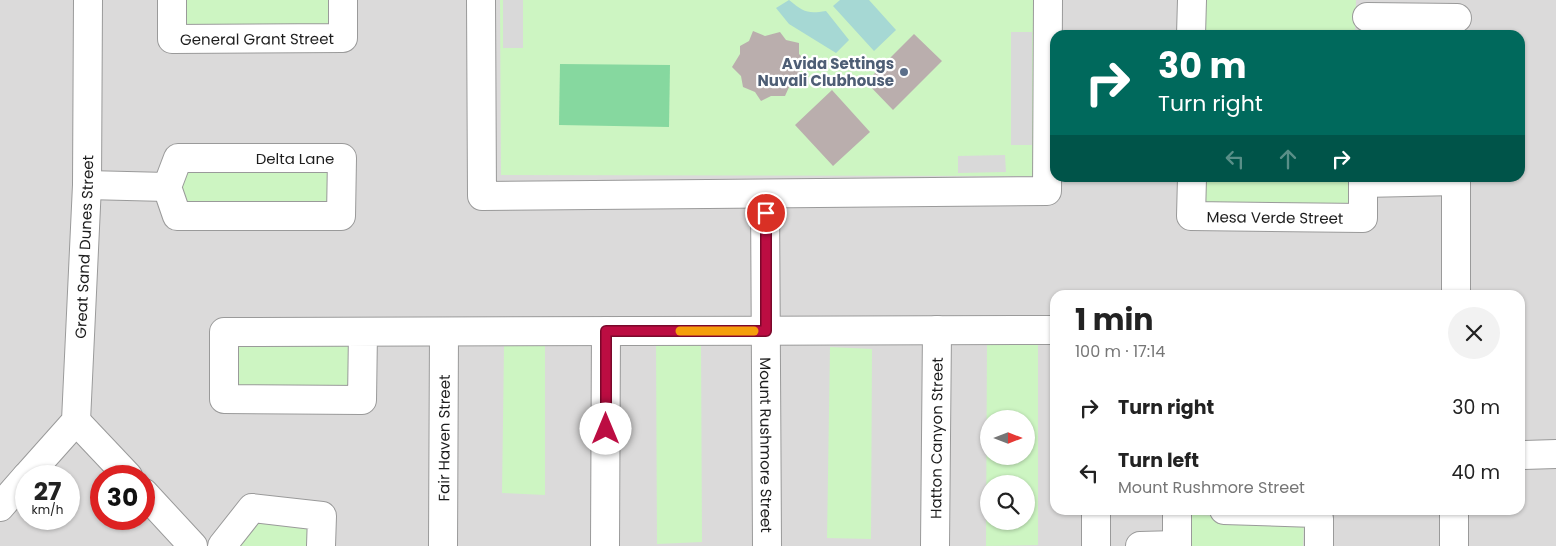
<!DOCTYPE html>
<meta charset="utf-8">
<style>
:root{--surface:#fff;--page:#f2f2f2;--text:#222;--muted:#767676}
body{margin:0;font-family:Poppins,sans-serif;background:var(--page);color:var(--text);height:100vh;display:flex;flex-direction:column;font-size:19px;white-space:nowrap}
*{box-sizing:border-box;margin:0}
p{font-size:16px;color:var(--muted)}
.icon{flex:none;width:28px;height:28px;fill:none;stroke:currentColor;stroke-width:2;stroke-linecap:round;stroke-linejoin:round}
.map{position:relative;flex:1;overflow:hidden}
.drawer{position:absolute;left:1050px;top:290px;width:475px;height:225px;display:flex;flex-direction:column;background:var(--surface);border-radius:15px;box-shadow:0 1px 4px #0004}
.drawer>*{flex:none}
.banner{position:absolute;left:1050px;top:30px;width:475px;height:152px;border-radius:15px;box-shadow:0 1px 4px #0004;background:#00695c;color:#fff;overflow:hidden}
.needle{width:32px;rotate:90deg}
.tools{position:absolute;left:980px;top:410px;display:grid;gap:10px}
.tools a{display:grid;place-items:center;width:55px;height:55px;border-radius:50%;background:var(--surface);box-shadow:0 1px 4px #0004;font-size:25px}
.speed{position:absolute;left:15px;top:465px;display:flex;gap:10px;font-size:25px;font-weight:700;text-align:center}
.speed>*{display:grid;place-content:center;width:65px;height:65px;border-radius:50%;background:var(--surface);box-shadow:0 1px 4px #0004;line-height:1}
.speed small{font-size:12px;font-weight:400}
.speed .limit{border:8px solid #d22;background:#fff;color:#111}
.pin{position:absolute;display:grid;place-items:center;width:42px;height:42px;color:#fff;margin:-21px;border:2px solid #fff;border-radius:50%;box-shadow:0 1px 5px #0007}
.me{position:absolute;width:55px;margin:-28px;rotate:0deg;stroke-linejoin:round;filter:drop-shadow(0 0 4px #0008)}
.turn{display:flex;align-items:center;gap:18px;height:105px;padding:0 25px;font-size:22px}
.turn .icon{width:65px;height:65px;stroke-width:2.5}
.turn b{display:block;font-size:35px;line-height:42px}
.lanes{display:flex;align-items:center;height:48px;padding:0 25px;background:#0003;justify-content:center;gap:25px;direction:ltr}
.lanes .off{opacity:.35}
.round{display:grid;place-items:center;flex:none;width:52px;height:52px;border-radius:26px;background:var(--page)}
.head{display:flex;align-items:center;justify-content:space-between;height:85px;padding:0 25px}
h1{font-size:30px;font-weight:700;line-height:38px}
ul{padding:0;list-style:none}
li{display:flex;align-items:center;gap:15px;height:65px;padding:0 25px}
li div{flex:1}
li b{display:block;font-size:19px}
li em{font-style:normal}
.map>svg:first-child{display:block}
.residential{fill:#dbdada;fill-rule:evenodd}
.park{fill:#cdf5c2;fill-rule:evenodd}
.pitch{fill:#86d89f}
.parking{fill:#d9d9d9}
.water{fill:#a6d8d4}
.building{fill:#baaead}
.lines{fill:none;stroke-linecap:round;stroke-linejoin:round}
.minor-casing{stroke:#9a9a9a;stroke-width:30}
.minor{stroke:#fff;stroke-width:28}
.route-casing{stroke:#7a082b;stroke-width:12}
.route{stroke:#bc0d42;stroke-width:9}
.slow{stroke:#f59e0b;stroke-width:9}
.service-dot{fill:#5c6f8a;stroke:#fff;stroke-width:2}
.labels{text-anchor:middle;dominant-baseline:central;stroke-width:4.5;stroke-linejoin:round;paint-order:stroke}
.street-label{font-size:15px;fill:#1d1d1d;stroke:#fff}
.service-label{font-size:15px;font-weight:bold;fill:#4e5e75;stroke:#fff;text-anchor:end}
</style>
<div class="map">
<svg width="1556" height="546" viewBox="0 0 1556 546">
<rect width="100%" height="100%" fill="#ede7e3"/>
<path class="residential" d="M0,0H1556V546H0ZM1055,35H1520V178H1055ZM1055,295H1520V510H1055ZM989,419H1026V456H989ZM26,476H69V519H26ZM101,476H144V519H101ZM989,484H1026V521H989Z"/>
<path class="park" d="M177,0H339L338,33L176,32Z
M500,0H1037L1035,176L501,175Z
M1204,0H1356L1355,31H1203Z
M182,161L335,164L336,211L183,212L172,187Z
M1201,178H1352V206H1203Z
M235,339H351V393L235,391Z
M987,340L1038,344V545L986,546ZM989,419H1026V456H989ZM989,484H1026V521H989Z
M656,344L701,345L702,542L657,544Z
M504,346H545V495L502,493Z
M830,347L872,349L871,539L827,538Z
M1183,514L1304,521L1303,546H1184Z
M255,517L314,525L312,546H236Z"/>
<path class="pitch" d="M560,64L670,65L669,127L559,125Z"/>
<path class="parking" d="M503,0H523V48H503Z
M1011,32H1032V145H1011Z
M1005,155L1006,172L958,173V156Z"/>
<path class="water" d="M789,0C804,12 807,14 826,11L849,40L836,53L789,24L776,8Z
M840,0H869L896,30L874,51L833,6Z"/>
<path class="building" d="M753,31L765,36L780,32L786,40L799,43V54L806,61L800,68L799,78L790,85L785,96H771L761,101L755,92L743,87L741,76L732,67L740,54V46L749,41Z
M914,34L942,61L893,110L866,82Z
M832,90L870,132L833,166L795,125Z"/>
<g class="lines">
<defs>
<g id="minor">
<path id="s1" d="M172,0V39L343,38V0"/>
<path d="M481,0L482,196L1047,191L1048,0"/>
<path d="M1367,17L1457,18"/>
<path d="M1191,35L1192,0"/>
<path d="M178,158H342L341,216H177L167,187Z"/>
<path id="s2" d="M1192,178L1191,216L1363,218V178"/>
<path d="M1363,183L1456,181"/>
<path d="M87,185L167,187"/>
<path id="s3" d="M765,194L767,546"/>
<path d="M1456,295V178"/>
<path d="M363,332L362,400L224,399V332L1055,330"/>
<path d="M76,421L128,476"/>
<path d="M1520,455L1556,454"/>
<path id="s4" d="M27,476L76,421L87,185L88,0"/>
<path d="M144,493L193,546"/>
<path d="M0,507L26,477"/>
<path d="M1224,510L1315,513L1319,518V546"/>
<path d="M222,546L252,508L322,516L321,546"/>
<path id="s5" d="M443,546L444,332"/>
<path d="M605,546L606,331"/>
<path id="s6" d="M935,546L937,330"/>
<path d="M1096,546V510"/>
<path d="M1140,546L1177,545"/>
<path d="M1177,546V510"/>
<path d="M1454,546V510"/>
</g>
</defs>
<use href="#minor" class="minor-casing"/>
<use href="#minor" class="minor"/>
</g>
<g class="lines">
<defs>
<path id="route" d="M606,429V331H766V213"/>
</defs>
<use href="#route" class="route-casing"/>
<use href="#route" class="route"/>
<path class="slow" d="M680,331H754"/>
</g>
<circle class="service-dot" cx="904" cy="72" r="5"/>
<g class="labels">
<g class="street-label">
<text stroke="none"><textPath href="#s1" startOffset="124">General Grant Street</textPath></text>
<text x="295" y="158">Delta Lane</text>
<text stroke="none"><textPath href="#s2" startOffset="122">Mesa Verde Street</textPath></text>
<text stroke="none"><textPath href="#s4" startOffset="248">Great Sand Dunes Street</textPath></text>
<text stroke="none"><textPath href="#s6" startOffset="108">Hatton Canyon Street</textPath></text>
<text stroke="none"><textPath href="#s5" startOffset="108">Fair Haven Street</textPath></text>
<text stroke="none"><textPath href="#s3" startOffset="251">Mount Rushmore Street</textPath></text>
</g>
<g class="service-label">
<text x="894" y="63">Avida Settings<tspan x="894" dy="17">Nuvali Clubhouse</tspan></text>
</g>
</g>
</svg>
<div class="tools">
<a><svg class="needle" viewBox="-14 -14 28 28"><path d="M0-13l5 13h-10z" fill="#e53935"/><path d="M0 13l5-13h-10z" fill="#767676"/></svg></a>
<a><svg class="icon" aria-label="search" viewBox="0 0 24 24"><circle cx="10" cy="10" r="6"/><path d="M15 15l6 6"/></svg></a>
</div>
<div class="speed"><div>27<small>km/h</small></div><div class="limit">30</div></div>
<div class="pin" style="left:766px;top:213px;background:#d93025"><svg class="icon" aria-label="arrive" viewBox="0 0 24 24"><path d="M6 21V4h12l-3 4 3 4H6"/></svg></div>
<svg class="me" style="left:606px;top:429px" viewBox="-20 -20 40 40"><circle r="19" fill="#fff"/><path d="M0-13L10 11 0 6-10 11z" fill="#bc0d42"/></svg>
<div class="banner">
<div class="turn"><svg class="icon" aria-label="right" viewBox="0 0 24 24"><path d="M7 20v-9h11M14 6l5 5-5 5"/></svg><div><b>30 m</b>Turn right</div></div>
<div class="lanes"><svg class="icon off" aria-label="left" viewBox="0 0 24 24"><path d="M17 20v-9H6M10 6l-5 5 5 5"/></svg><svg class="icon off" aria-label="ahead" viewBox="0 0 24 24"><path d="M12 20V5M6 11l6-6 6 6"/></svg><svg class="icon" aria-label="right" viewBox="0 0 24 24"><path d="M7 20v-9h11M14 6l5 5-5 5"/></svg></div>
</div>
<section class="drawer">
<div class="head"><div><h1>1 min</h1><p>100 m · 17:14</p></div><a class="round"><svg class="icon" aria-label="close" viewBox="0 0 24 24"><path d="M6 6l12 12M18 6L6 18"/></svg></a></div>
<ul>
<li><svg class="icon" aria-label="right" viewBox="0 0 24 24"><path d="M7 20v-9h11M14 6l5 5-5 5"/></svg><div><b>Turn right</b></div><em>30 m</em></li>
<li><svg class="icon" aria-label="left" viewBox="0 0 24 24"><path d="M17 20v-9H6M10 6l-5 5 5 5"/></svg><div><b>Turn left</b><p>Mount Rushmore Street</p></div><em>40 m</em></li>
</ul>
</section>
</div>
